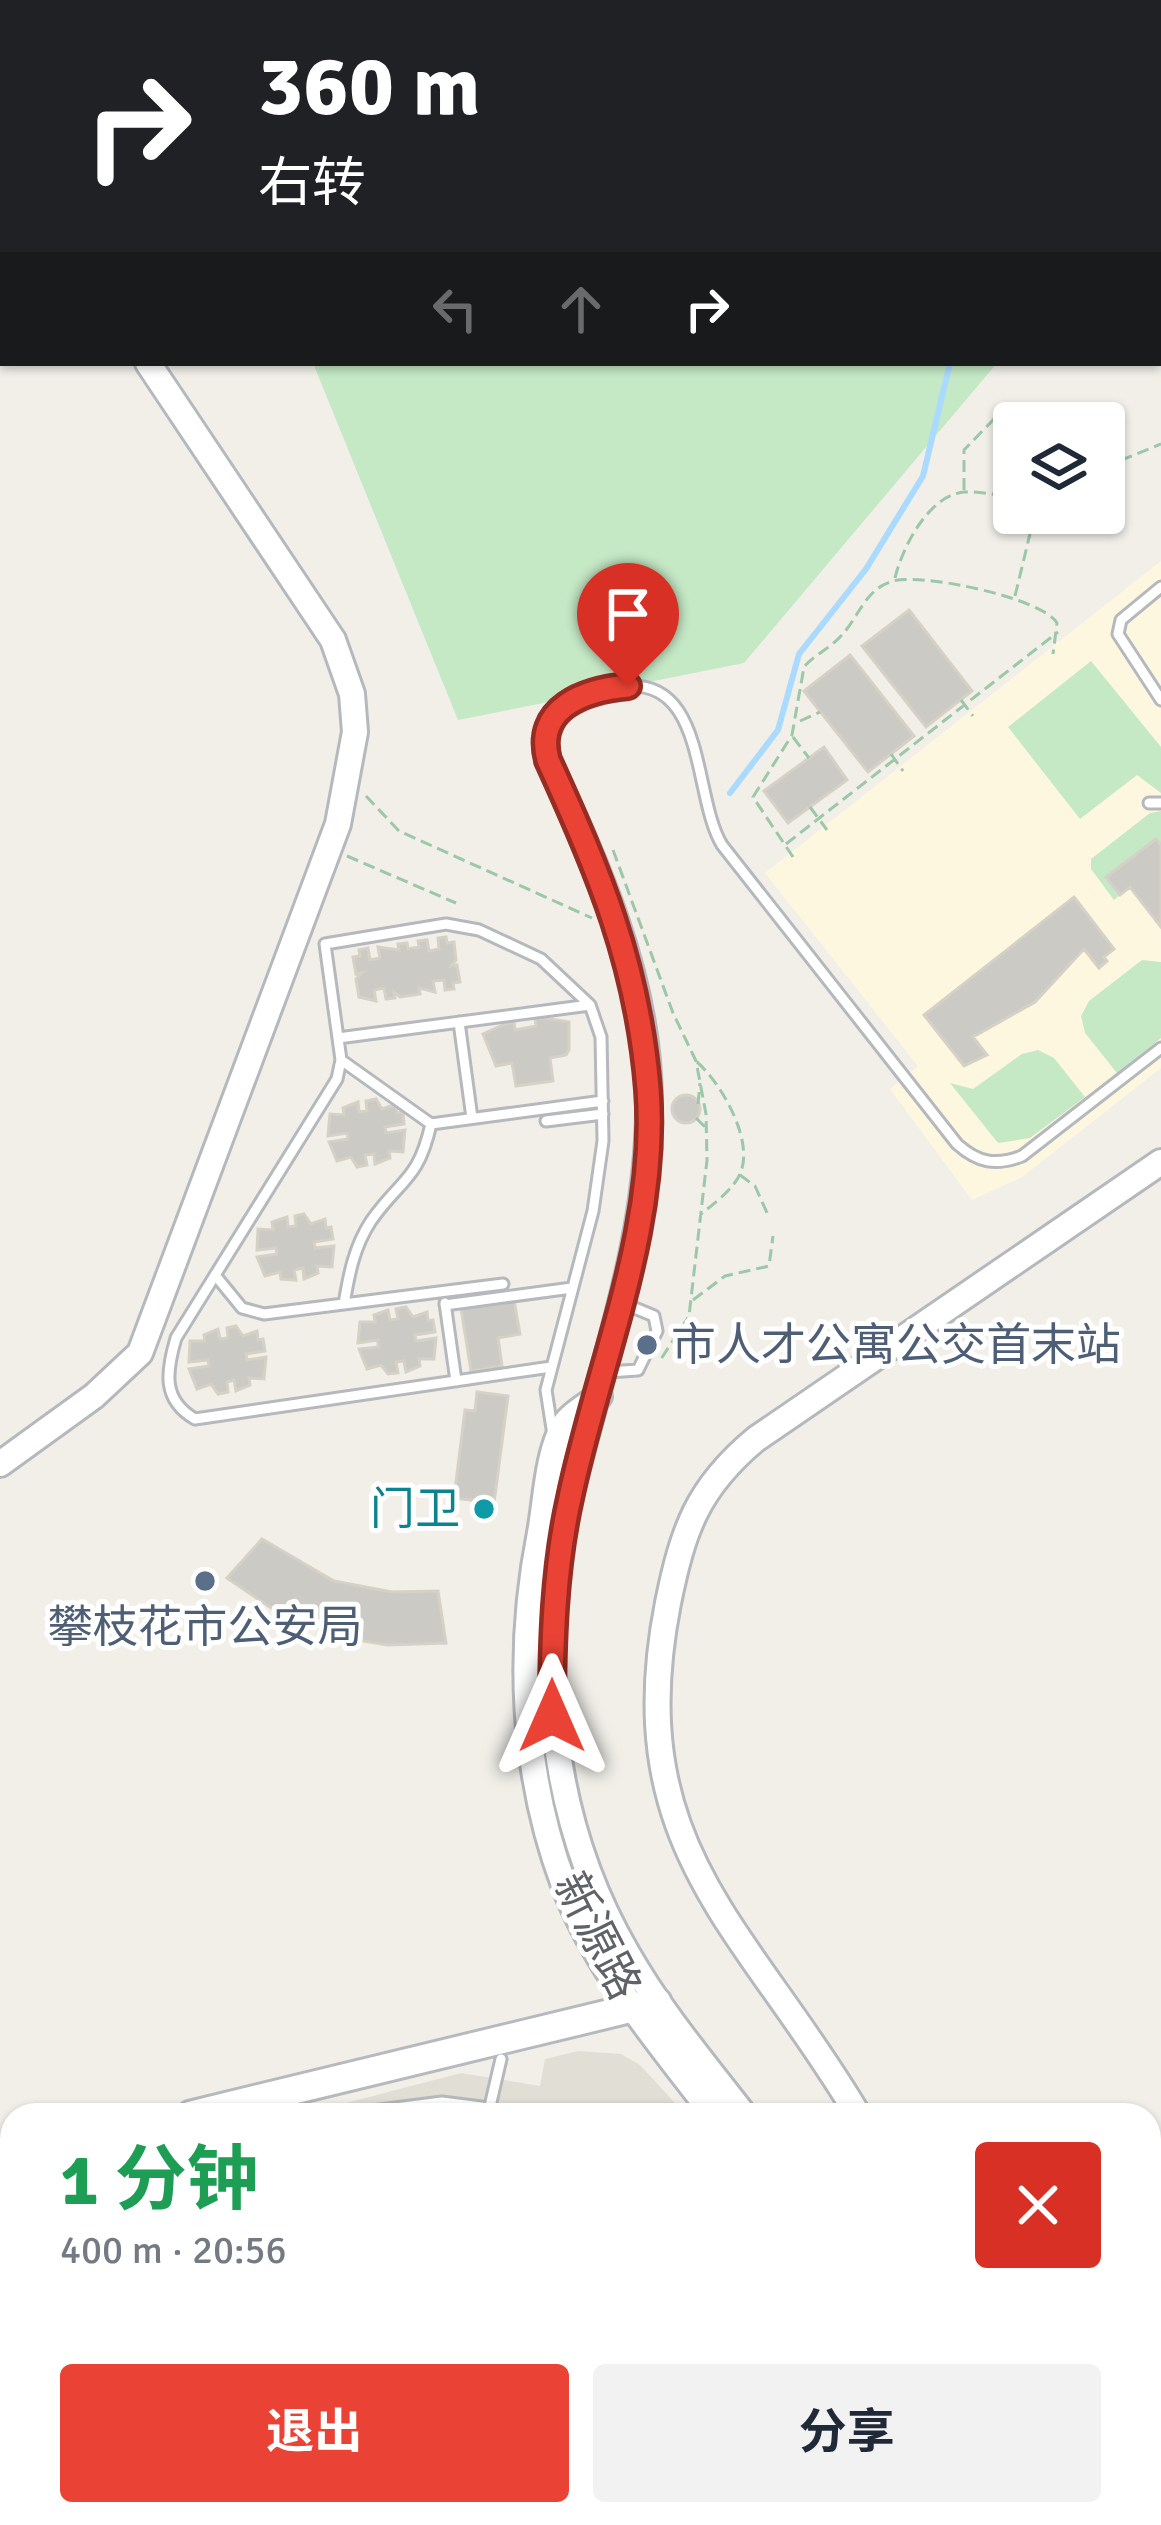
<!DOCTYPE html>
<html lang="zh">
<meta charset="utf-8">
<style>
:root{--surface:#fff;--page:#f2f2f3;--text:#1f2937;--muted:#747a83;--accent:#ea4335}
body{margin:0;font-family:Signika,"Noto Sans SC",sans-serif;background:var(--page);color:var(--text);height:100vh;display:flex;flex-direction:column;font-size:45px;white-space:nowrap}
*{box-sizing:border-box;margin:0}
p{font-size:39px;color:var(--muted)}
.icon{flex:none;width:66px;height:66px;fill:none;stroke:currentColor;stroke-width:2;stroke-linecap:round;stroke-linejoin:round}
.map{position:relative;flex:1;overflow:hidden}
.sheet{position:absolute;left:0px;top:2103px;width:1161px;height:423px;display:flex;flex-direction:column;background:var(--surface);border-radius:36px 36px 0 0;box-shadow:0 3px 9px #0004}
.sheet>*{flex:none}
.top-card{position:absolute;left:0px;top:0px;width:1161px;height:366px;box-shadow:0 3px 9px #0004;background:#202124;color:#fff;overflow:hidden}
.controls{position:absolute;left:993px;top:402px;display:grid;gap:24px}
.controls a{display:grid;place-items:center;width:132px;height:132px;border-radius:12px;background:var(--surface);box-shadow:0 3px 9px #0004;font-size:60px}
.pin{position:absolute;display:grid;place-items:center;width:102px;height:102px;color:#fff;margin:-123px -51px;border-radius:50% 50% 50% 0;rotate:-45deg;box-shadow:0 0 12px #0007}
.pin .icon{rotate:45deg}
.me{position:absolute;width:132px;margin:-66px;rotate:0deg;stroke-linejoin:round;filter:drop-shadow(0 0 9px #0008)}
.turn{display:flex;align-items:center;gap:42px;height:252px;padding:0 60px;font-size:54px}
.turn .icon{width:156px;height:156px;stroke-width:2.5}
.turn b{display:block;font-size:84px;line-height:102px}
.lanes{display:flex;align-items:center;height:114px;padding:0 60px;background:#0003;justify-content:center;gap:60px;direction:ltr}
.lanes .off{opacity:.35}
.round{display:grid;place-items:center;flex:none;width:126px;height:126px;border-radius:12px;background:var(--page)}
.headline{display:flex;align-items:center;justify-content:space-between;height:204px;padding:0 60px}
h1{font-size:72px;font-weight:700;line-height:90px;color:#1e9e55}
.action{display:flex;gap:24px;margin-top:auto;padding:24px 60px}
.action a{flex:1;height:138px;border-radius:12px;background:var(--accent);color:#fff;font-size:48px;font-weight:700;line-height:138px;text-align:center}
.action a+a{background:var(--page);color:var(--text)}
.map>svg:first-child{display:block}
.commercial{fill:#fef7e0}
.education{fill:#e1ded6}
.green{fill:#c5e8c5}
.lines{fill:none;stroke-linecap:round;stroke-linejoin:round}
.stream{stroke:#aadaff;stroke-width:6}
.building{fill:#cccac5;stroke:#d6d1c6;stroke-width:3}
.primary-tunnel{stroke:#ccccc8;stroke-width:30;stroke-dasharray:30 15;stroke-linecap:butt}
.service-casing{stroke:#b5b8bc;stroke-width:15}
.minor-casing{stroke:#b5b8bc;stroke-width:24}
.tertiary-casing{stroke:#b5b8bc;stroke-width:30}
.secondary-casing{stroke:#b6babf;stroke-width:33}
.path{stroke:#9cc7a9;stroke-width:3;stroke-dasharray:12 6;stroke-linecap:butt}
.service{stroke:#fff;stroke-width:9}
.minor{stroke:#fff;stroke-width:18}
.tertiary{stroke:#fff;stroke-width:24}
.secondary{stroke:#fff;stroke-width:27}
.route-casing{stroke:#982c22;stroke-width:30}
.route{stroke:#ea4335;stroke-width:21}
.service-dot{fill:#5c6f8a;stroke:#fff;stroke-width:4.5}
.culture-dot{fill:#0f9aa8;stroke:#fff;stroke-width:4.5}
.labels{text-anchor:middle;dominant-baseline:central;stroke-width:10;stroke-linejoin:round;paint-order:stroke}
.service-label{font-size:45px;fill:#4e5e75;stroke:#fff;text-anchor:start}
.culture-label{font-size:45px;fill:#0d838f;stroke:#fff;text-anchor:end}
.street-label{font-size:45px;fill:#5f6368;stroke:#fff}
</style>
<div class="map">
<svg width="1161" height="2525" viewBox="0 0 1161 2525">
<rect width="100%" height="100%" fill="#f1efe8"/>
<path class="commercial" d="M1161,561V1068L1022,1177L972,1200L890,1089L918,1066L765,873Z"/>
<path class="education" d="M578,2051L621,2054L640,2065L686,2115H300L461,2073L540,2086L545,2059Z
M12,2226V2408L0,2315V2238Z
M12,2486V2514H1003L1012,2525H0Z"/>
<path class="green" d="M0,0H1126L3,3L0,350Z
M313,363H997L744,663L458,720Z
M1091,661L1161,747V793L1137,775L1080,819L1008,727Z
M1161,811V845L1156,839L1106,876L1120,895L1114,900L1091,869V859L1150,813Z
M1142,960L1161,962V1038L1117,1073L1085,1033L1081,1016L1089,1001Z
M1038,1050L1054,1058L1085,1097L1030,1138L998,1143L950,1083L973,1089L1022,1054Z
M187,2514H326L323,2525H206L185,2518Z
M699,2514H935L943,2525H694L691,2520Z"/>
<g class="lines">
<path class="stream" d="M730,793L778,730L799,654L866,569L923,476L950,363"/>
</g>
<path class="building" d="M909,610L972,691L926,727L862,646Z
M850,655L914,736L868,772L804,691Z
M824,747L847,780L788,823L764,791Z
M1156,839L1161,845V927L1130,887L1120,895L1106,877Z
M1074,897L1114,949L1104,957L1107,961L1099,968L1084,949L1035,1002L973,1037L987,1055L964,1066L924,1015Z
M446,937L447,943L454,942L456,960L451,966L457,965L460,982L453,983L454,989L445,990L444,980L433,981L435,992L419,988L420,994L400,997L394,992L395,998L386,999L384,988L374,990L376,1001L359,997L356,979L362,973L356,974L353,957L360,956L359,950L368,948L370,960L380,958L378,947L399,950L398,944L407,943L408,949L419,947L418,941L427,940L429,951L439,949L438,938Z
M545,1018L569,1022V1050L566,1055L550,1058L553,1081L516,1086L512,1063L496,1066L483,1034L505,1024L514,1022L515,1030L536,1026L535,1019Z
M672 1109a14 14 0 1 1 28 0a14 14 0 1 1-28 0Z
M376,1099L382,1109L396,1104L397,1113L403,1112L404,1124L385,1127L386,1133L405,1130L403,1152L389,1151L390,1158L375,1164L374,1154L365,1155L367,1165L357,1167L351,1157L337,1161L329,1142L348,1139L347,1133L328,1136L330,1114L344,1115L343,1108L358,1102L359,1112L367,1111L366,1101Z
M304,1214L311,1224L325,1219L326,1228L331,1227L333,1239L314,1242L315,1248L334,1246L332,1267L317,1266L318,1273L304,1279L303,1268L294,1270L296,1280L281,1279L280,1272L265,1276L257,1257L277,1254L276,1248L257,1250L258,1229L273,1230L272,1222L287,1217L288,1227L296,1226L295,1216Z
M514,1300L520,1334L498,1338L502,1366L471,1371L461,1308Z
M406,1307L413,1317L427,1312L428,1321L433,1320L435,1332L415,1335L416,1341L436,1338L434,1359H419L420,1366L406,1372L404,1361L396,1362L398,1373L388,1374L381,1365L367,1369L359,1349L378,1347V1340L358,1343L360,1322H375L374,1315L388,1310L390,1320L398,1319L396,1309Z
M236,1326L243,1336L257,1331L258,1340L263,1339L265,1351L246,1354L247,1360L266,1357L264,1379L249,1378L250,1385L236,1391L234,1380L227,1382L228,1392L218,1394L211,1384L197,1389L189,1369L209,1366L208,1360L189,1362L190,1341H205L204,1335L218,1329L220,1339L228,1338L227,1328Z
M477,1392L508,1396L494,1503L454,1498L465,1410L475,1411Z
M262,1539L334,1581L392,1592L438,1591L446,1643L387,1645L340,1637L274,1610L227,1578Z
M31,2514H85L87,2525H32Z
M384,2514H508L573,2524L382,2525Z"/>
<g class="lines">
<path class="primary-tunnel" d="M1149,2392L1161,2374
M1149,2460L1161,2441
M1108,2525L1115,2514"/>
<defs>
<path id="service" d="M1155,0L1156,3
M1158,16L1161,19
M1158,62L1161,59
M1161,587L1121,620L1118,634L1161,700
M548,761L546,723C560,703 587,693 611,688C709,667 691,794 722,845L957,1144C978,1163 996,1166 1022,1156L1161,1048
M1149,803H1161
M459,1022L472,1118
M338,1038L590,1005
M341,1060L431,1124L603,1101
M546,1121L603,1114
M215,1275L242,1308L264,1314L503,1284
M445,1303L456,1381
M344,1304C349,1274 354,1247 371,1221C400,1179 418,1182 431,1124
M445,1305L572,1288
M551,1367L195,1419C162,1400 166,1372 176,1338L337,1079L341,1060L325,944L446,924L479,930L541,959L590,1005L601,1037L603,1141L593,1211L546,1390L553,1435
M608,1372L638,1370L657,1331L654,1316L625,1304
M340,2115L442,2102L489,2108
M488,2115L501,2059
M11,2350H12
M158,2525L164,2514
M611,2525L614,2514"/>
<path id="minor" d="M0,2215L12,2213
M0,2404L6,2458L0,2494"/>
<path id="tertiary" d="M0,142L3,146
M548,761C598,869 647,975 649,1097C651,1235 602,1364 570,1496C534,1649 547,1816 627,1953C660,2011 703,2062 744,2115
M599,1396C589,1404 571,1414 564,1425C547,1454 546,1500 540,1533C517,1649 522,1773 564,1885C596,1970 660,2044 714,2115
M0,1464L94,1396L140,1353L338,824L355,732L352,694L333,640L148,363
M858,2115C746,1926 620,1848 668,1603C683,1530 697,1488 756,1439L1161,1162
M1023,2514L1031,2525
M1051,2514L1060,2525
M1149,2514L1161,2524"/>
<path id="secondary" d="M191,2115L657,2002
M0,2161L12,2158"/>
</defs>
<use href="#service" class="service-casing"/>
<use href="#minor" class="minor-casing"/>
<use href="#tertiary" class="tertiary-casing"/>
<use href="#secondary" class="secondary-casing"/>
<path class="path" d="M0,298L3,297
M1104,467L1161,444
M964,490V450L995,418L1023,411L1046,423
M895,578C902,548 929,494 965,492C981,491 999,496 1014,497
M1015,596L1035,513
M961,700L973,716
M800,721L820,712
M793,737L809,758
M891,754L903,771
M366,796L399,831L592,918
M810,807L827,830
M786,844L1058,632
M613,850L673,1013L696,1061L706,1114L707,1160L689,1316L661,1359
M347,856L456,903
M793,857L753,797L792,735L804,667C814,655 829,649 840,637C858,619 864,591 890,582C917,571 1043,598 1057,623L1053,654
M697,1062C721,1083 755,1141 740,1174C733,1190 713,1204 700,1215
M698,1104L700,1083
M696,1118L706,1128
M740,1175L755,1186L768,1215
M693,1300L725,1276L769,1266L773,1236
M338,2525L341,2514
M588,2525L590,2514"/>
<use href="#service" class="service"/>
<use href="#minor" class="minor"/>
<use href="#tertiary" class="tertiary"/>
<use href="#secondary" class="secondary"/>
</g>
<g class="lines">
<defs>
<path id="route" d="M552,1716C552,1644 554,1569 570,1498C598,1364 659,1229 648,1089C638,964 599,872 548,760C534,708 584,690 628,686"/>
</defs>
<use href="#route" class="route-casing"/>
<use href="#route" class="route"/>
</g>
<g class="service-dot">
<circle cx="647" cy="1345" r="12"/>
<circle cx="205" cy="1581" r="12"/>
</g>
<circle class="culture-dot" cx="484" cy="1509" r="12"/>
<g class="labels">
<g class="service-label">
<text x="671" y="1345">市人才公寓公交首末站</text>
<text x="205" y="1627" text-anchor="middle">攀枝花市公安局</text>
</g>
<g class="culture-label">
<text x="460" y="1509">门卫</text>
</g>
<g class="street-label">
<text transform="translate(597 1936) rotate(63)">新源路</text>
</g>
</g>
</svg>
<div class="controls">
<a><svg class="icon" aria-label="layers" viewBox="0 0 24 24"><path d="M12 4l9 5-9 5-9-5zM3 14l9 5 9-5"/></svg></a>
</div>
<div class="pin" style="left:628px;top:686px;background:#d93025"><svg class="icon" aria-label="arrive" viewBox="0 0 24 24"><path d="M6 21V4h12l-3 4 3 4H6"/></svg></div>
<svg class="me" style="left:552px;top:1716px" viewBox="-20 -20 40 40"><path d="M0-17L14 15 0 8-14 15z" fill="#ea4335" stroke="#fff" stroke-width="4"/></svg>
<div class="top-card">
<div class="turn"><svg class="icon" aria-label="right" viewBox="0 0 24 24"><path d="M7 20v-9h11M14 6l5 5-5 5"/></svg><div><b>360 m</b>右转</div></div>
<div class="lanes"><svg class="icon off" aria-label="left" viewBox="0 0 24 24"><path d="M17 20v-9H6M10 6l-5 5 5 5"/></svg><svg class="icon off" aria-label="ahead" viewBox="0 0 24 24"><path d="M12 20V5M6 11l6-6 6 6"/></svg><svg class="icon" aria-label="right" viewBox="0 0 24 24"><path d="M7 20v-9h11M14 6l5 5-5 5"/></svg></div>
</div>
<section class="sheet">
<div class="headline"><div><h1>1 分钟</h1><p>400 m · 20:56</p></div><a class="round" style="background:#d93025;color:#fff"><svg class="icon" aria-label="close" viewBox="0 0 24 24"><path d="M6 6l12 12M18 6L6 18"/></svg></a></div>
<div class="action"><a>退出</a><a>分享</a></div>
</section>
</div>
